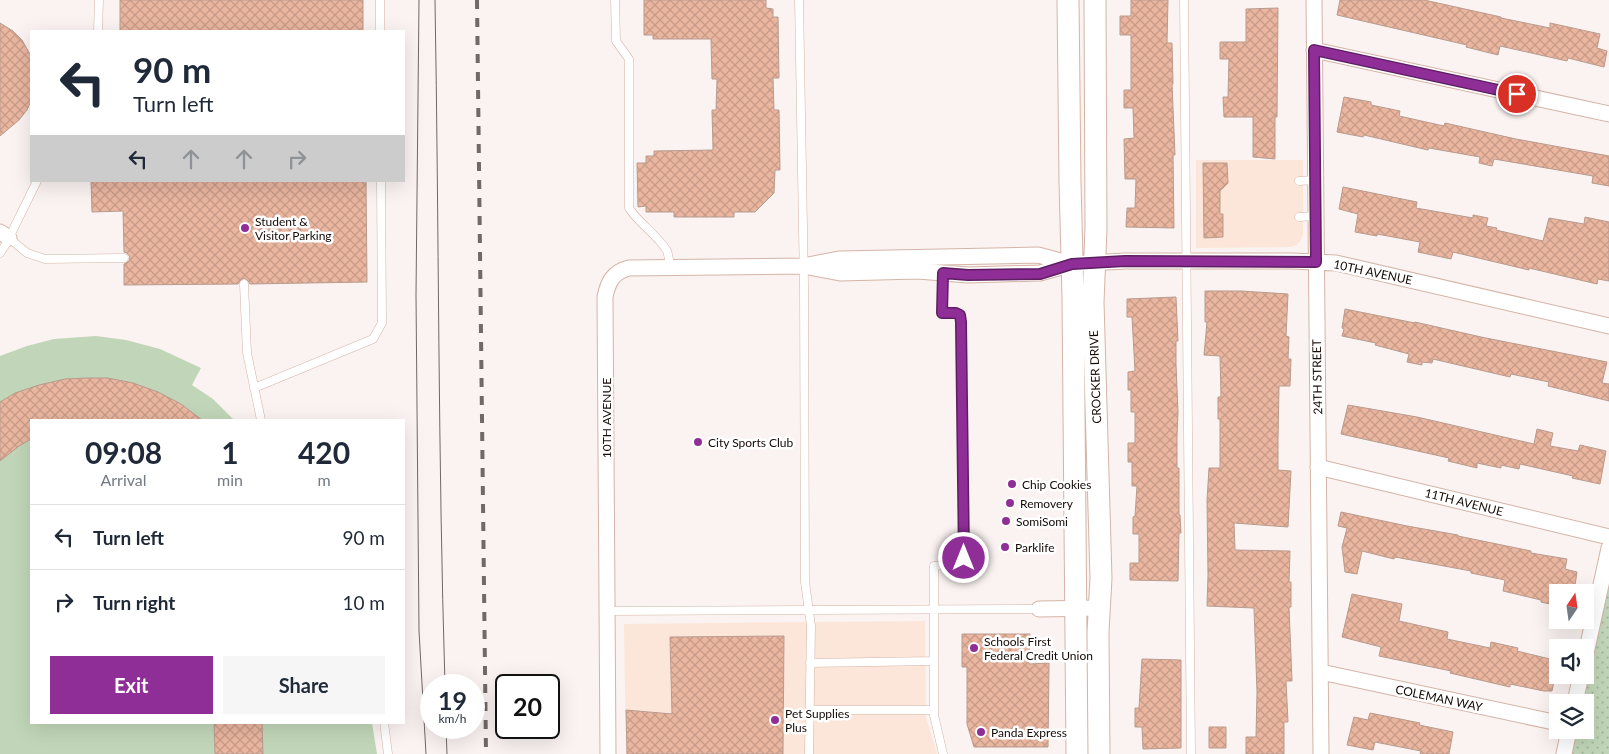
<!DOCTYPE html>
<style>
:root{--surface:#fff;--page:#f6f6f7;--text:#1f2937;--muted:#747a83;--line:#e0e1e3;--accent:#8f2e97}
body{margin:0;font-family:Lato,sans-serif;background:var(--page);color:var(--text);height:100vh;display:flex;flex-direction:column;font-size:19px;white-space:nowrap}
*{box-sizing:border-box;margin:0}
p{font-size:16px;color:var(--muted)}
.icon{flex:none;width:28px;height:28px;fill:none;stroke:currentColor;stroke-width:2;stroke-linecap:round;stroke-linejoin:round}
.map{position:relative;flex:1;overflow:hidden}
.sheet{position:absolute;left:30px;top:419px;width:375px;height:305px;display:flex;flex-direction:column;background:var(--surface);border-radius:0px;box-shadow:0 5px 20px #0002}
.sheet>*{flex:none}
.banner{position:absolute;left:30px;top:30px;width:375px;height:152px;border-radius:0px;box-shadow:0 5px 20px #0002;background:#fff;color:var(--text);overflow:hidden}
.needle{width:32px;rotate:13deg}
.fabs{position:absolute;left:1549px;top:584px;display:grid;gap:10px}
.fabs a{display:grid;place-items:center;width:45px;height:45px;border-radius:0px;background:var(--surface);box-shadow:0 5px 20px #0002;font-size:25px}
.speed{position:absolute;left:420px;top:674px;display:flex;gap:10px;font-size:25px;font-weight:700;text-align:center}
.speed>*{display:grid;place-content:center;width:65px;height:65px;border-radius:50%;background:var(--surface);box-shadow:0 5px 20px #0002;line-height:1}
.speed small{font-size:12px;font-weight:400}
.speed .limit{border:2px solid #111;border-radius:8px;background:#fff;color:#111}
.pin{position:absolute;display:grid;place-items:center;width:42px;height:42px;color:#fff;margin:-21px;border:2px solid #fff;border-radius:50%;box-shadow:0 1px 5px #0007}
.me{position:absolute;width:55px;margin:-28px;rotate:0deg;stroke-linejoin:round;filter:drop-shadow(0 0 4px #0008)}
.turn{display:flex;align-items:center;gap:18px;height:105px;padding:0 20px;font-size:22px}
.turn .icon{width:65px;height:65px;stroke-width:2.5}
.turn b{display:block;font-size:35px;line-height:42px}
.lanes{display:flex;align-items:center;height:48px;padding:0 20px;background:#0003;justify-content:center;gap:25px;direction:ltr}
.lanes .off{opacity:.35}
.eta{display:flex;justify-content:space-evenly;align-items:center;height:85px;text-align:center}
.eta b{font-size:30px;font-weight:700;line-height:35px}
.button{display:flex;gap:10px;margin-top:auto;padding:10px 20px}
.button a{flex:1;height:58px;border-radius:0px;background:var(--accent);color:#fff;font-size:20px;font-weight:700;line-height:58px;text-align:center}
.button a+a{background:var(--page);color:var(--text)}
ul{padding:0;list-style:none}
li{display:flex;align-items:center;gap:15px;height:65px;padding:0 20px;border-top:1px solid var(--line)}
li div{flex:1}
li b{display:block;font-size:19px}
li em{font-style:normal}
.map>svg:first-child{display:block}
.commercial{fill:#fce6d9}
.park{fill:url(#park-dots)}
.garden{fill:#c1d6b8}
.building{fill:url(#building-cross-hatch);stroke:#b99b8e}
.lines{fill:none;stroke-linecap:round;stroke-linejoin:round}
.lane-casing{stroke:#d4b4a7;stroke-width:9}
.street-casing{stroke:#d4b4a7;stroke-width:17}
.secondary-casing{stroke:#d4b4a7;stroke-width:23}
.lane{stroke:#fff;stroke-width:8}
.street{stroke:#fff;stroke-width:15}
.secondary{stroke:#fff;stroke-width:21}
.tram{stroke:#726966;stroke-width:1}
.rail{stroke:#726966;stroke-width:4;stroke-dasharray:9 9;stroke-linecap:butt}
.route-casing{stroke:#5d1e62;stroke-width:12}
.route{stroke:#8f2e97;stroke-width:9}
.poi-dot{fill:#8f2e97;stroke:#fff;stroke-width:2}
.labels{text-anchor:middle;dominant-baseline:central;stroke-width:5;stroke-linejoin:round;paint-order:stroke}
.poi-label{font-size:12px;fill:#140a06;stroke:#fff;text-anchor:start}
.street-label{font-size:12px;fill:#140a06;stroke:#fff}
</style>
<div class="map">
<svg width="1609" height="754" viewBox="0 0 1609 754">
<defs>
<pattern id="park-dots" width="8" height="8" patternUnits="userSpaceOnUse" patternTransform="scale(1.25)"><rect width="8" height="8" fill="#c1d6b8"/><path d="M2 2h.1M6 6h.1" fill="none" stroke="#a5b69d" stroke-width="1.8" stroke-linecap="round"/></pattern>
<pattern id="building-cross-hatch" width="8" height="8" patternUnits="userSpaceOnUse" patternTransform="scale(1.25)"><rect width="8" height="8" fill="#eab6a0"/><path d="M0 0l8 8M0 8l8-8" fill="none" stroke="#c89b88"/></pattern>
</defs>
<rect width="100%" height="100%" fill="#faf3f1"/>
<path class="commercial" d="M1196,160H1303V234L1301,240L1297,245L1291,247L1196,248Z
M925,621L926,717L937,754H626L624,624Z"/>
<path class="park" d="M1609,582V754H1572L1577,730H1585V702H1583Z"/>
<path class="garden" d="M96,336L126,340L160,349L201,368L192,385L213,399L234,420H31V722L372,723L377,754H0V356L27,346L54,339Z"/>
<path class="building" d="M120,0H363V31H120Z
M644,0H766V8L773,9V17H778L779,78H773L774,110H779L780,170H775L774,193L755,212H734V217H674V212H646V206L638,207L637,163H646V156H654V151L713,150L712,110H716L717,79H712L711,39H653V35H644Z
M1131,0H1168L1167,43H1172L1173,84H1172L1175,155H1173L1174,228L1126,227L1127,208H1135L1136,179H1125L1124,139L1134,138L1133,108H1124V90H1131V35H1120V16H1131Z
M1340,0H1424L1501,17V18L1550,28V23L1600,34L1597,48L1607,51L1604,67L1568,58L1567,61L1500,46L1498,55L1466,47L1467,45L1337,15Z
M1278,8L1277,117H1275V159L1253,157V117H1224L1223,97H1228L1229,59H1220V42H1246V9Z
M0,23L13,31L22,40L31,56V101L27,110L19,120L0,136Z
M1344,97L1371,102V105L1400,111L1399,116L1444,126L1445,123L1516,139L1609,156V186L1592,183L1593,176L1494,159L1492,166L1479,163L1480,157L1429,148L1428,150L1364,135L1363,137L1337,132Z
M1203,163H1227L1228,183L1220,191V214H1223V237L1204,238Z
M91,181H366L367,282L250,284L248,281L244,278L241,280L238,284L124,285V264L129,261L130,257L127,253L124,252L123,211L92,212Z
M1343,187L1417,202L1416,208L1473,218V215L1488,218L1486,226L1497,228L1496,230L1543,241L1549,218L1584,224L1585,217L1609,222V281L1598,279L1597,284L1529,268V270L1453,252L1451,259L1418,252L1420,242L1377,234V236L1355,232L1358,214L1339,209Z
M1205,291H1241L1288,294L1286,336L1289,337L1288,359H1291L1290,386H1279L1278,439V470L1291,471L1288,527L1234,523L1235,550L1290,551L1289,582H1291V607H1289L1292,681H1286L1288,722H1284V754H1246V737H1256L1257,692L1254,608L1207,606L1208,575L1207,500L1209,468H1220V419H1218V397H1221L1220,356L1204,355L1207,322H1205Z
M1176,297L1178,341H1176V364L1178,412L1177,436V468H1179V515H1180L1181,533H1179L1178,581L1130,580V563H1139V534H1133V517L1135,516L1137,486H1132V462H1128V443H1135V412H1131V390H1128V372L1135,371L1132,317H1127V299Z
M1345,309L1415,323V322L1481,337L1607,362L1602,383L1609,384V401L1548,386L1549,382L1511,374L1510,377L1433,359L1432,363L1422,362V365L1407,362L1409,354L1375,345L1376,343L1342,336L1344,329L1342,328Z
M86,378H108L133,383L158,392L181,404L202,420H31V439L19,446L0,461V402L15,393L39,385L65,379Z
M1348,405L1417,417L1534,444L1537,429L1553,433L1550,446L1578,451L1580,445L1606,451L1600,484L1572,478L1573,476L1520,464L1519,469L1501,465V468L1477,463V468L1448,461L1449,458L1341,434Z
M1341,512L1407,526L1458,535V536L1531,551V553L1567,559L1565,569L1577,572L1574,592H1558V606L1541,602V600L1503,591L1505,580L1471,573V571L1395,557L1394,559L1362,551L1357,574L1345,572L1342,547L1347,528L1338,526Z
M1352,594L1402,604L1399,621L1448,632L1447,639L1490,648L1491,642L1518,648L1517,651L1558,661L1552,691H1544L1510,684V687L1450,673L1451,671L1379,656L1381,647L1342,637Z
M962,634H1030L1029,664L1049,663L1048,747H974L967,724V667H962Z
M784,636L783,754H627L626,710L672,714L670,637Z
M1142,659L1181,660V748L1143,749L1142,727H1135V708H1139Z
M1370,713L1420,723L1419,725L1453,732L1449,754H1420L1421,751L1375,742L1373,750L1347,745L1354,717L1368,720Z
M214,722H262L263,754H215Z
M1209,727H1226V748H1209Z"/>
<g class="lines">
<defs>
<path id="lane" d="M380,0V31
M615,0L616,41L629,59V208C639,224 657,234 667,251C669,256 669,262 670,267
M799,0L804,285L805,582L811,626L809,754
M1184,0L1191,754
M98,31L99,0
M1299,181L1315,180
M1299,217L1315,216
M9,238L27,253L45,259L124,258
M0,253L6,244L37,181
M244,284L247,353L261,420
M254,388L373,339L382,323L381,181
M607,611L1039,609
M810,663L934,661
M810,710H933
M384,722L388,754
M943,754L934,715V566L961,564L964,558L961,322L960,315L956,313H942L943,273"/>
<path id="street" d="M1314,0L1321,754
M1314,50L1609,114
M0,232L9,238
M1072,264L1038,255L839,259L803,266L840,273L918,271L968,275L1040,273L1072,264L1125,261H1292L1336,263L1609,326
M1318,467L1609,537
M1039,609L1099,608
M1585,658L1609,548
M1321,672L1558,723
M1575,702L1581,675
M608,754L605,297C608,282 613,272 629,268L803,266
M1564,754L1569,730"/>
<path id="secondary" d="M1068,0L1070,182L1073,297L1077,754
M1095,0L1096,229L1093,302L1101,578L1098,632L1099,754"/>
</defs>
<use href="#lane" class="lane-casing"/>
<use href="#street" class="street-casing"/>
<use href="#secondary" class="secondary-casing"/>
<use href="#lane" class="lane"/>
<use href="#street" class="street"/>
<use href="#secondary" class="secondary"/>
<path class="tram" d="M419,0L416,295L419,631L426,754
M435,0C439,228 438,457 445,685
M446,728L447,754"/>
<path class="rail" d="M477,0L486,754"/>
</g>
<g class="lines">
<defs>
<path id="route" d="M964,558L961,322L960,315L956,313H942L943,273L968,275L1040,274L1072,264L1125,261L1316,262L1314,50L1517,94"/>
</defs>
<use href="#route" class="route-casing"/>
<use href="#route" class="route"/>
</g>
<g class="poi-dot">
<circle cx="245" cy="228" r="5"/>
<circle cx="698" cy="442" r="5"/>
<circle cx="1012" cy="484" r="5"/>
<circle cx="1010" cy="503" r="5"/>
<circle cx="1006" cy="521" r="5"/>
<circle cx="1005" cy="547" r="5"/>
<circle cx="974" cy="648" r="5"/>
<circle cx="775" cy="720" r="5"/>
<circle cx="981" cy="732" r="5"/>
</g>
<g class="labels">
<g class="poi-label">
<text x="255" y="221">Student &amp;<tspan x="255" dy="14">Visitor Parking</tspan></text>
<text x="708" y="442">City Sports Club</text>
<text x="1022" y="484">Chip Cookies</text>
<text x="1020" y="503">Removery</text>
<text x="1016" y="521">SomiSomi</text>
<text x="1015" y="547">Parklife</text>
<text x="984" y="641">Schools First<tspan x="984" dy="14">Federal Credit Union</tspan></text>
<text x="785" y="713">Pet Supplies<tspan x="785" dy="14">Plus</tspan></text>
<text x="991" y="732">Panda Express</text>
</g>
<g class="street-label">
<text transform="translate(1373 272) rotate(12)">10TH AVENUE</text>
<text transform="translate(1095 377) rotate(-92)">CROCKER DRIVE</text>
<text transform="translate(1317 377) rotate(-91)">24TH STREET</text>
<text transform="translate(606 418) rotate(-90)">10TH AVENUE</text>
<text transform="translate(1464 502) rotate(14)">11TH AVENUE</text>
<text transform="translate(1439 698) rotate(12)">COLEMAN WAY</text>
</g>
</g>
</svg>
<div class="fabs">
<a><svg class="needle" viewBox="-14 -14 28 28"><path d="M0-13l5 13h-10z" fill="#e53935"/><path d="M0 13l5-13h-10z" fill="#747a83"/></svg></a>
<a><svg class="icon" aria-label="sound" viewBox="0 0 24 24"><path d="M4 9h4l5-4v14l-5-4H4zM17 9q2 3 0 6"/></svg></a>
<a><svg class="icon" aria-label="layers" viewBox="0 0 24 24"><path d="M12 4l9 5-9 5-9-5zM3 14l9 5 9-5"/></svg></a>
</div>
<div class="speed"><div>19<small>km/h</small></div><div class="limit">20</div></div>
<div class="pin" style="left:1517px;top:94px;background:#d93025"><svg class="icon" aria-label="arrive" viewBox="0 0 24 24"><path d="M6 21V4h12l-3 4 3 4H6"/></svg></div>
<svg class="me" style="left:964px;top:558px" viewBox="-20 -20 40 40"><circle r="17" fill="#8f2e97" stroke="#fff" stroke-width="3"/><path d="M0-11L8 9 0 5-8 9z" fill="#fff"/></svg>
<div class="banner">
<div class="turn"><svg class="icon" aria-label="left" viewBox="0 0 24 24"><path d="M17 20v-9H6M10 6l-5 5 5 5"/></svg><div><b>90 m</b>Turn left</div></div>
<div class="lanes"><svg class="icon" aria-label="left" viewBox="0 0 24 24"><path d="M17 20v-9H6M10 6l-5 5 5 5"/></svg><svg class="icon off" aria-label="ahead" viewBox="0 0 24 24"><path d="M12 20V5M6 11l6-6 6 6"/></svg><svg class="icon off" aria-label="ahead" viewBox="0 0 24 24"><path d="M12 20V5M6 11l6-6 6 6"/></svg><svg class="icon off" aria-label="right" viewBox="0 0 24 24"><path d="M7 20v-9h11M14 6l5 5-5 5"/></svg></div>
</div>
<section class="sheet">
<div class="eta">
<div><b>09:08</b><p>Arrival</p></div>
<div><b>1</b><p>min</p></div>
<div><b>420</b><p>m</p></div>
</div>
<ul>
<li><svg class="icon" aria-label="left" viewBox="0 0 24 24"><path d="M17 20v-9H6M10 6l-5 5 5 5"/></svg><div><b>Turn left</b></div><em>90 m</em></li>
<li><svg class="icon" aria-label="right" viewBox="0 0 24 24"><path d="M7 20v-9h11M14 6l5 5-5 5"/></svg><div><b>Turn right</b></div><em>10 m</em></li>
</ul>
<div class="button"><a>Exit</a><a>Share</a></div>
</section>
</div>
